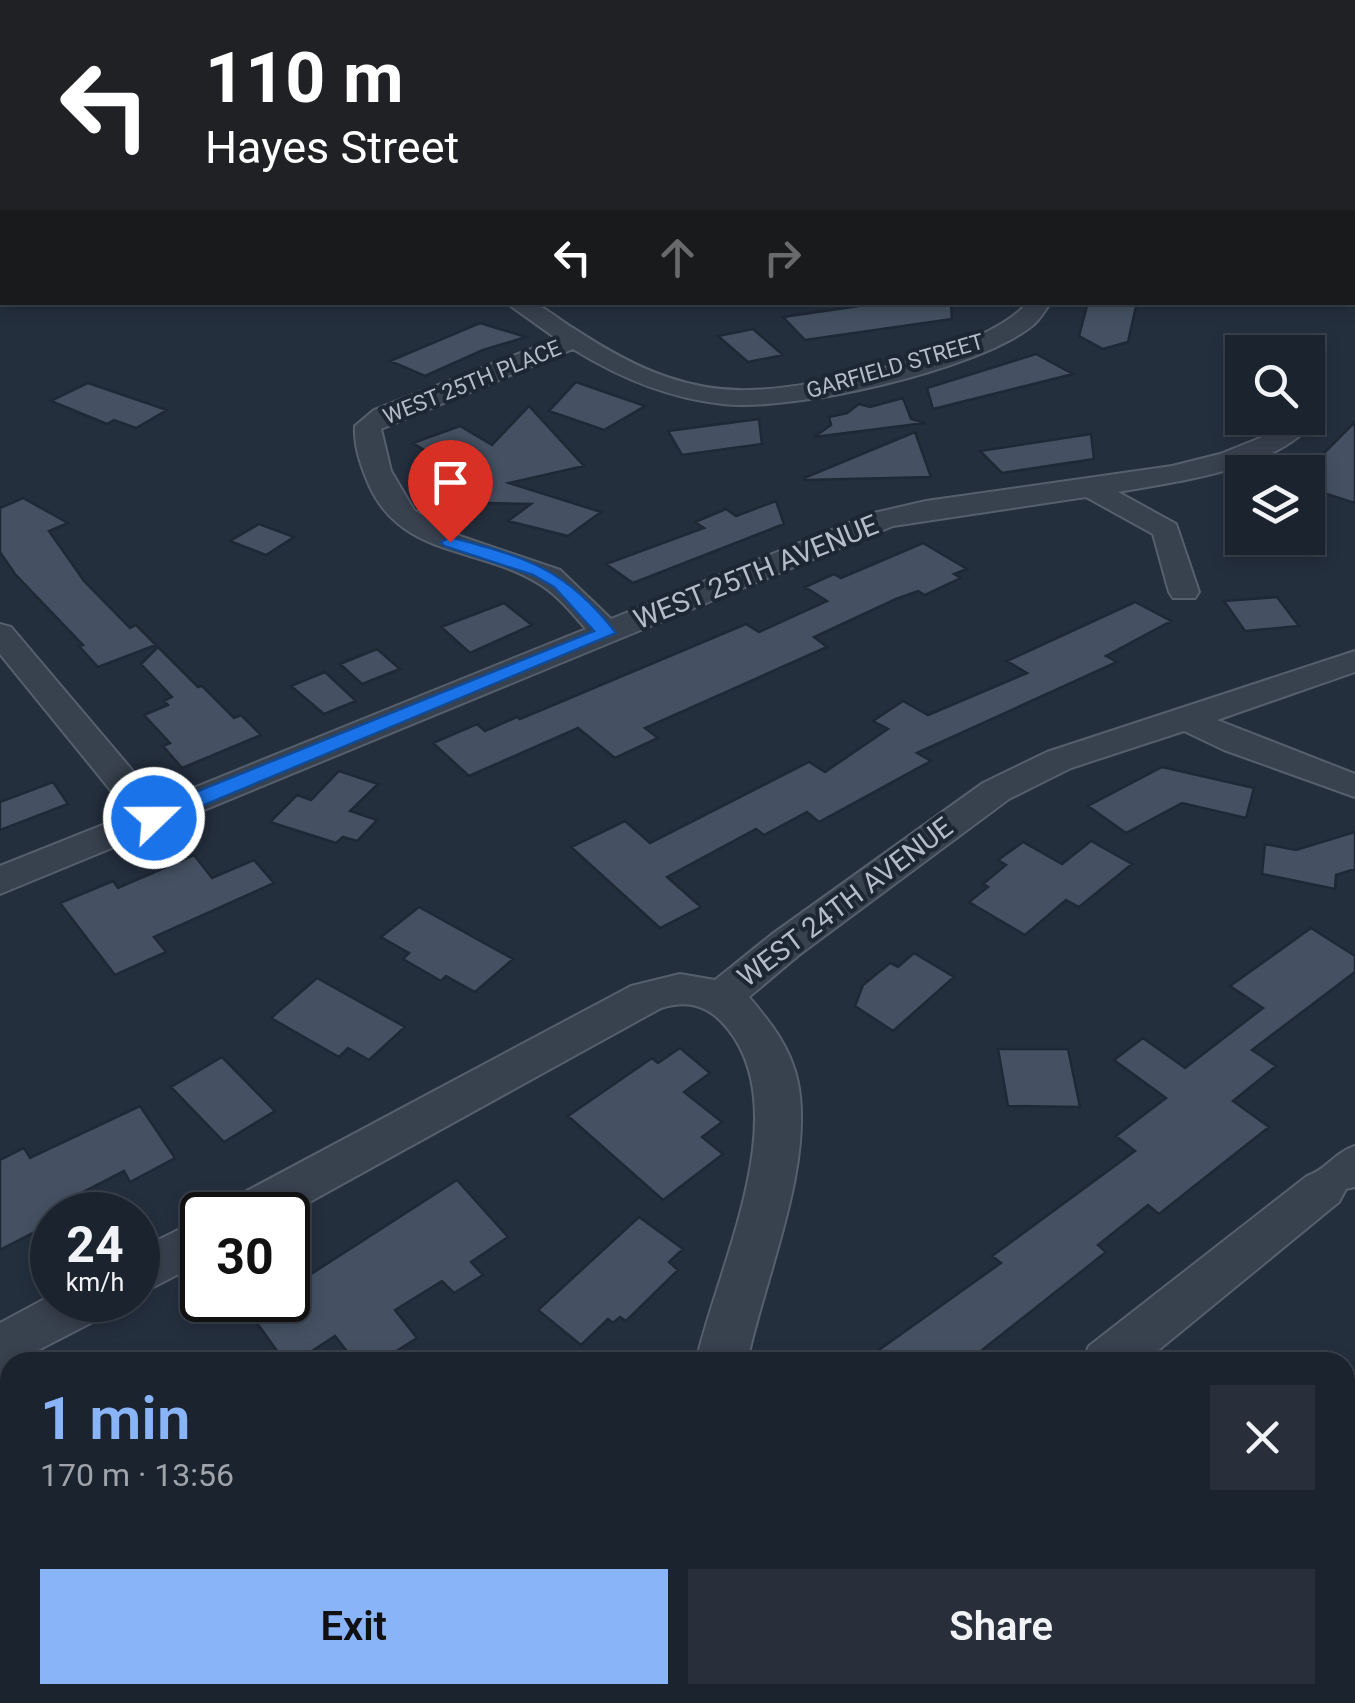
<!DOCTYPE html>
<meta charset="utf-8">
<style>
:root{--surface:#1b232e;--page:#282f3a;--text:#f1f3f6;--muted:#a0a4aa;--line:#39404a;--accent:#8ab4f8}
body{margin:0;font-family:Roboto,sans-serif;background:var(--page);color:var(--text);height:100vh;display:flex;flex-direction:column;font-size:38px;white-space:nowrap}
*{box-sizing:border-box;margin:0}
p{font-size:32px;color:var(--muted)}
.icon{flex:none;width:55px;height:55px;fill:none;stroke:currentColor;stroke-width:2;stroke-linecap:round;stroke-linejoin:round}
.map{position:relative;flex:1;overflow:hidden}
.details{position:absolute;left:0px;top:1352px;width:1355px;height:352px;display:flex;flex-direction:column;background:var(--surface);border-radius:30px 30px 0 0;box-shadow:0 5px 15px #0003,0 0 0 2px var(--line)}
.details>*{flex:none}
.top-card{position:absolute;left:0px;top:0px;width:1355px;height:305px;box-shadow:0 5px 15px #0003,0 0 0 2px var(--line);background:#202124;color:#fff;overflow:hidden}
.tools{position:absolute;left:1225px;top:335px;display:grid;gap:20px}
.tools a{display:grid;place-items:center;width:100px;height:100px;border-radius:0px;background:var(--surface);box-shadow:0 5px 15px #0003,0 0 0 2px var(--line);font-size:50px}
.speed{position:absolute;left:30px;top:1192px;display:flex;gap:20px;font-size:50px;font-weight:700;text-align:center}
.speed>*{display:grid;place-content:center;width:130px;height:130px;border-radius:50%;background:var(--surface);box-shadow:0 5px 15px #0003,0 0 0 2px var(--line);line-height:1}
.speed small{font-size:25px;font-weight:400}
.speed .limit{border:5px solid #111;border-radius:15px;background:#fff;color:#111}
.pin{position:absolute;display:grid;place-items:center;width:85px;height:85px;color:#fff;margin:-102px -42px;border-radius:50% 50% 50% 0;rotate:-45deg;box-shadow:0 0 10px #0007}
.pin .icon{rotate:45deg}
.me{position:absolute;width:110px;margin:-55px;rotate:68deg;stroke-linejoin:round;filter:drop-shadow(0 0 8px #0008)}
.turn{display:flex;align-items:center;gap:35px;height:210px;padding:0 40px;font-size:45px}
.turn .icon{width:130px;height:130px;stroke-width:2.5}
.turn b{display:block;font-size:70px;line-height:85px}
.lanes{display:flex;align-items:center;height:95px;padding:0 40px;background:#0003;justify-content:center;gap:50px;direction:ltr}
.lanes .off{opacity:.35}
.round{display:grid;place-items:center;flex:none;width:105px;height:105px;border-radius:0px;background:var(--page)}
.headline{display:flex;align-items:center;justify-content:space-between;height:170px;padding:0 40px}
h1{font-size:60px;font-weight:600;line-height:75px;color:var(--accent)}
.primary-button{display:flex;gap:20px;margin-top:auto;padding:20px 40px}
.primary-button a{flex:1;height:115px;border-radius:0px;background:var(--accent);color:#111;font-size:40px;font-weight:600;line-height:115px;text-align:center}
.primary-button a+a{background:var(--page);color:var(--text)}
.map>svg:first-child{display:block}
.building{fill:#455162;stroke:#1f2835;stroke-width:2.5}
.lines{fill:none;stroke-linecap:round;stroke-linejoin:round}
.minor-casing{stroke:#565f6c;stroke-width:4}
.tertiary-casing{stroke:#565f6c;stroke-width:4}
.minor{fill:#38414e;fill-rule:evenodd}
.tertiary{fill:#38414e;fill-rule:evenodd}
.route{fill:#1a73e8;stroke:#114b97;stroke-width:2.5}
.labels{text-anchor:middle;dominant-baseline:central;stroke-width:8;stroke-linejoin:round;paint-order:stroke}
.far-street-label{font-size:22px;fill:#b4bcc9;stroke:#1d2633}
.street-label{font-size:28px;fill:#b4bcc9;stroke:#1d2633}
</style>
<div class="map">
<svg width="1355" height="1703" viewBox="0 0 1355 1703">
<rect width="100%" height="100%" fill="#242f3e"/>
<path class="building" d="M886,302H951L952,319L805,340L783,317Z
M1088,302H1137L1128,342L1103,349L1079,336Z
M480,323L526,337L483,350L425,376L390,361Z
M753,329L783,355L748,362L718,336Z
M1036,354L1073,374L933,409L927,388Z
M576,382L645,406L604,430L549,411Z
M88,383L167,410L136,428L114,420L107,424L51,401Z
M903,398L911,419L925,423L814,437L831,425L829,417L847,413L859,404L870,407Z
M529,406L584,466L509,483L601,512L568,536L508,521L531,504L448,502L453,493L434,481L453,474L448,471L454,469L413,443L460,426L492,445Z
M759,419L762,444L682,455L668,431Z
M1355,422V503L1308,488V469Z
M915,432L931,477L805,480L804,478Z
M1091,434L1094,459L1002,473L980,451Z
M23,498L68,523L49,531L84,581L130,628L136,625L156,645L98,667L79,646L83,645L15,574L0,552V508Z
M776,501L784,524L633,583L606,564L704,528L695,522L726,509L736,516Z
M259,524L294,537L266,555L230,541Z
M923,543L967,569L954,574L961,578L925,595L918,591L896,599L814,637L827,647L645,728L658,738L615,758L578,728L469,776L433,743L477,724L485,731L517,717L520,719L746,624L759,632L827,601L805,587L834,574L841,578Z
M1277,597L1299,626L1245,631L1224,601Z
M1135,602L1171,621L1106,656L1117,662L917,753L931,761L819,822L807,812L764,835L756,829L667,877L701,907L660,928L571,847L625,821L650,843L809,762L825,772L888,729L873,721L903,701L928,715L1027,673L1007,661Z
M504,603L532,625L470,653L441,627Z
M158,647L198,687L202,686L234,718L241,715L261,735L182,768L163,746L170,743L144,715L168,705L164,701L172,697L141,664Z
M377,649L400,669L362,684L340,664Z
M325,672L356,701L324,714L291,686Z
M1162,767L1254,788L1246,818L1182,803L1126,833L1088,806Z
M339,771L378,784L350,811L377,820L357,841L343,837L336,843L270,822L297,795L311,800Z
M53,782L68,804L0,830V802Z
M1355,832V869L1336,875L1335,889L1262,874L1265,844L1296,850Z
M1091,841L1132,864L1079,907L1066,900L1025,935L969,902L988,887L983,884L1006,865L998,860L1023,842L1062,864Z
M194,855L212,878L254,860L274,883L154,937L166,952L115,975L60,903L113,881L118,888Z
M419,907L513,959L475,992L446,976L441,981L403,959L409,953L381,937Z
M1311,928L1355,956V972L1252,1050L1276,1066L1233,1101L1269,1127L1159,1214L1148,1205L1098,1245L1106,1252L967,1362H862L1001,1263L992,1256L1135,1151L1116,1136L1166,1098L1114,1060L1143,1038L1185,1068L1263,1008L1230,986Z
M914,953L954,977L893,1031L855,1006L863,985L890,963L898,967Z
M317,978L405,1027L369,1060L348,1048L339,1057L271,1018Z
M680,1048L710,1073L684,1092L722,1122L702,1137L723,1154L663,1200L568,1116L652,1058L658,1063Z
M998,1049H1068L1080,1107L1008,1106Z
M222,1057L275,1111L224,1142L171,1087Z
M140,1106L175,1158L130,1182L124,1171L58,1205L64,1215H52V1223L0,1250V1160L24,1148L30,1158Z
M457,1180L508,1237L471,1262L483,1275L454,1293L442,1281L395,1310L417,1338L379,1362H355L335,1336L295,1362H285L257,1323L301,1295L294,1285Z
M639,1217L683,1249L669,1262L678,1270L626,1321L620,1317L613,1323L608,1319L581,1345L538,1310Z"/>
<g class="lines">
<defs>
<path id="minor" d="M1222,0H1256L1257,2H1223Z
M0,7L2,8V18L0,17Z
M1352,10H1355V20H1352Z
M1355,75V85L1352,86V76Z
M0,180H2V192H0Z
M1352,251H1355V265L1352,264Z
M505,302C514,302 527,301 535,304C548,309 561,321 573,328C602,347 634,366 667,377C693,386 722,391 750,390C814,389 988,352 1028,302H1051C1045,310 1040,320 1032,326C977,370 793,412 723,404C668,398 620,378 573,349L381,429L391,471L414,510L454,534L560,570L611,619L874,513L926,501L1172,466L1220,454L1265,436L1288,418H1308V411L1317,418C1278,470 1179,481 1118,492L1176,524L1199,592L1195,598H1173L1169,592L1153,534L1086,497L893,526L0,894V866L130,814L0,654V624L11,627L159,802L586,629C571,612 556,593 536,582C478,547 401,557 369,485C361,466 354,447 355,426L374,410L557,339Z
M1355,651V672L1217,720L1355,774V797L1224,750L1184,731L1071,768L1009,799L799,955L749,997C771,1023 791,1048 798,1083C814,1167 764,1279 747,1362H696C717,1268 796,1114 728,1029C710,1006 689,999 661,1008L286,1215H221L228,1201L631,986L680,974L715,980L771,935L983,783L1047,752Z
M1355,1146V1187L1346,1189L1339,1202L1144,1362H1082L1089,1346L1307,1176C1328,1169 1333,1153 1355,1146Z
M202,1218V1262L138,1295V1250Z
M52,1295V1300H114L106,1315L0,1370V1323Z
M570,1695H637L634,1703H567Z
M855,1695H919L922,1703H858Z"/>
<path id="tertiary" d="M471,0H564L565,2H472Z
M0,36H2V48H0Z
M1352,85H1355V99L1352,98Z"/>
</defs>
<use href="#minor" class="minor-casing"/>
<use href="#tertiary" class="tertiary-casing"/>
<use href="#minor" class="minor"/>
<use href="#tertiary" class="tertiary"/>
</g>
<path class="route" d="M450,537C526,557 567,569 616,633L161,823H146L142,818L146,812L594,631L554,587L533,575L444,546L441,542Z"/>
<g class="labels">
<g class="far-street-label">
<text transform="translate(895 366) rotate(-16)">GARFIELD STREET</text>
<text transform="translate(472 382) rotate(-22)">WEST 25TH PLACE</text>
</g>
<g class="street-label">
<text transform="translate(756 572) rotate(-22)">WEST 25TH AVENUE</text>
<text transform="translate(845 902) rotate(-37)">WEST 24TH AVENUE</text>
</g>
</g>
</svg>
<div class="tools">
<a><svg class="icon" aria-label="search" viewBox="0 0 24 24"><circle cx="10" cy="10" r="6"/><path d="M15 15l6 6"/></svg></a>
<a><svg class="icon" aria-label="layers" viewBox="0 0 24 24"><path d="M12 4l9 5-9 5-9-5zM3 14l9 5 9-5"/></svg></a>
</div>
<div class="speed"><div>24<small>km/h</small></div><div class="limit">30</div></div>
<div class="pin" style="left:450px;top:542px;background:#d93025"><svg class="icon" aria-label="arrive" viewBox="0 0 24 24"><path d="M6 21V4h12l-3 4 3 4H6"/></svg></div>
<svg class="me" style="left:154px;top:818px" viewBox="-20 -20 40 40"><circle r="17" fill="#1a73e8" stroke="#fff" stroke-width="3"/><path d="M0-11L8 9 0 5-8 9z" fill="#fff"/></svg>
<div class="top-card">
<div class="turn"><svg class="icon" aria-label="left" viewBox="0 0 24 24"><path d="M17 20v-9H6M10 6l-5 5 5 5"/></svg><div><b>110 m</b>Hayes Street</div></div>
<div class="lanes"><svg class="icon" aria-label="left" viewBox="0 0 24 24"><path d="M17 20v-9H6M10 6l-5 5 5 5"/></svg><svg class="icon off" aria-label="ahead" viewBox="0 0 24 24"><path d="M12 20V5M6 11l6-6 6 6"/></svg><svg class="icon off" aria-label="right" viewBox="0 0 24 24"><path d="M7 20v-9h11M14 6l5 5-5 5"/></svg></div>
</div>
<section class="details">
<div class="headline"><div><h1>1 min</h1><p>170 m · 13:56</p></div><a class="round"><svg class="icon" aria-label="close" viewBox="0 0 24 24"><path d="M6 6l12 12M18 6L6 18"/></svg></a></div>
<div class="primary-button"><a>Exit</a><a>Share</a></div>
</section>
</div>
